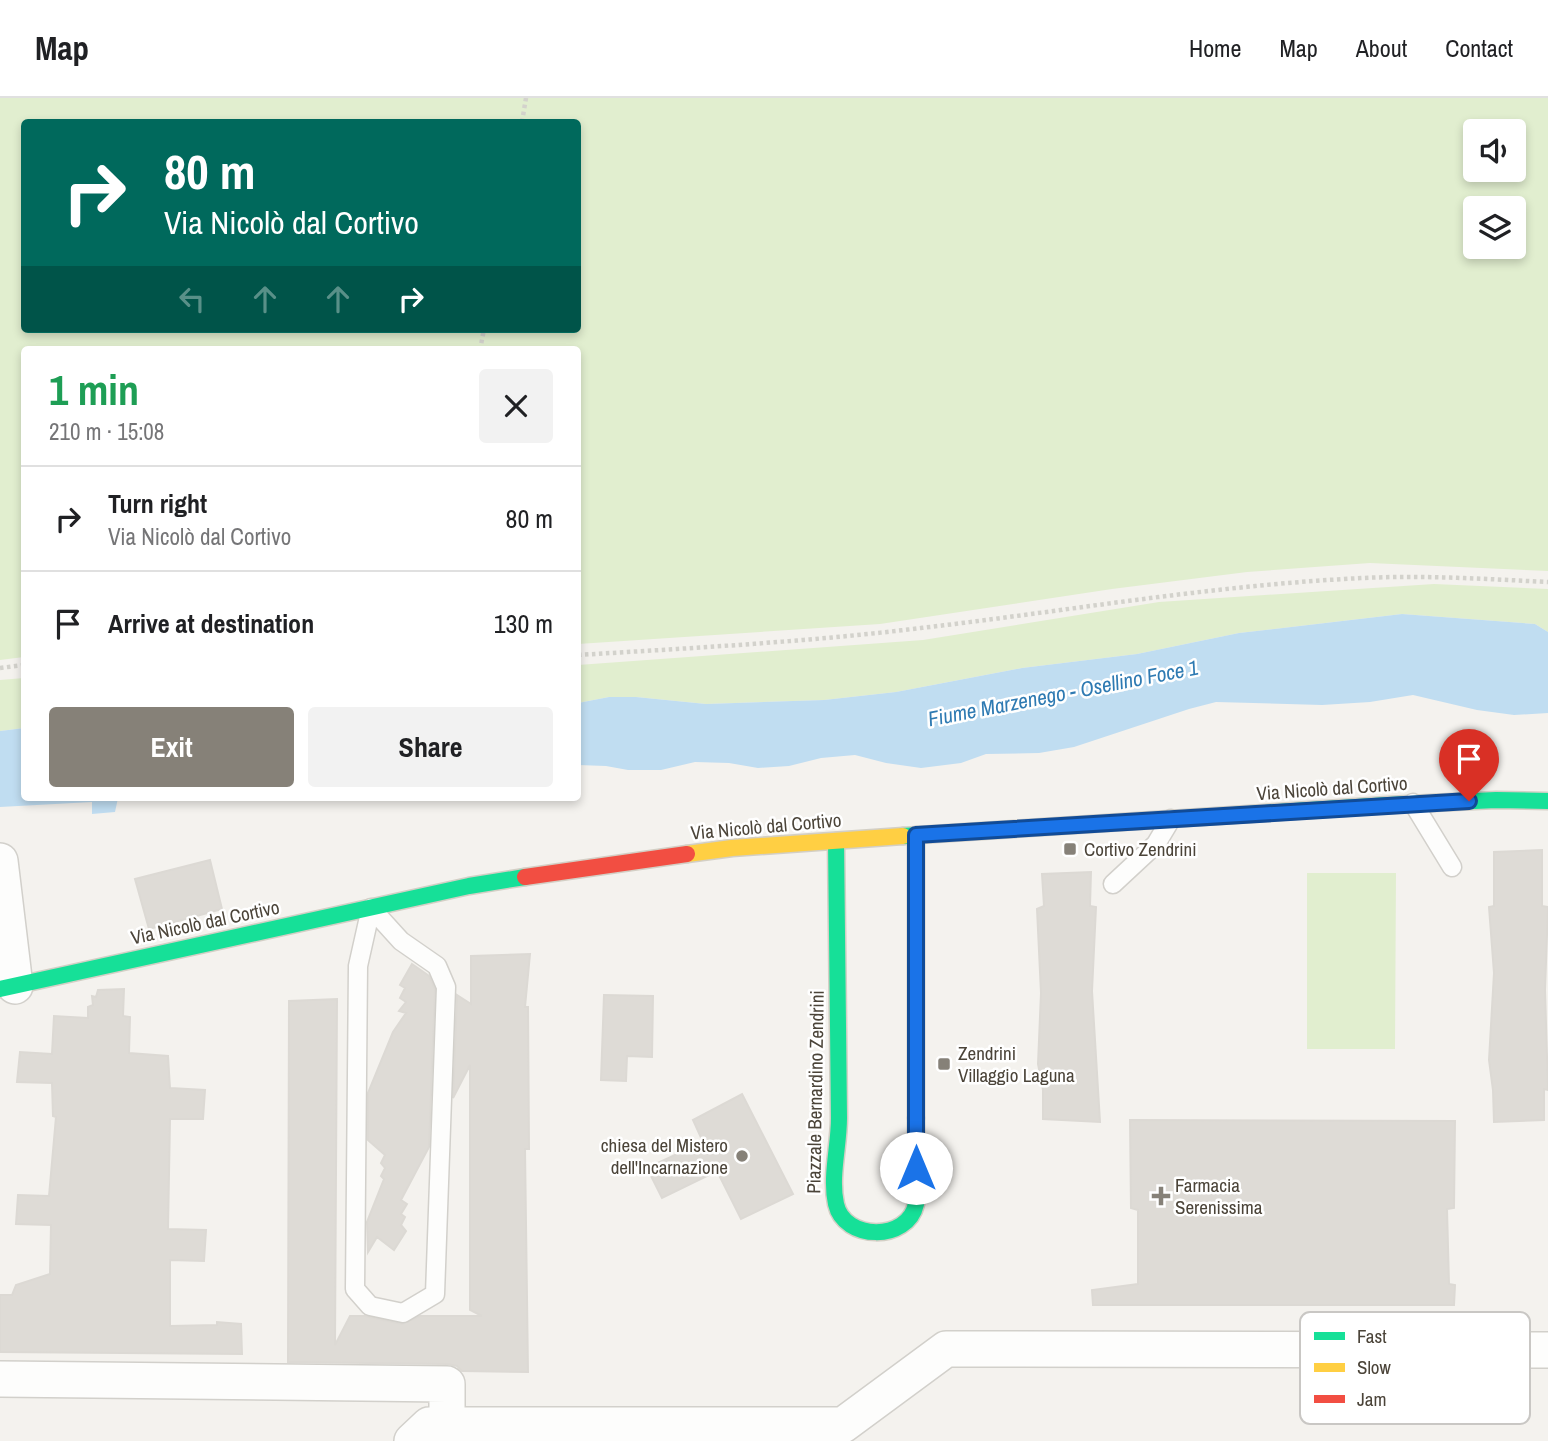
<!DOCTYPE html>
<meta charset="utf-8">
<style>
:root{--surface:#fff;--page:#f2f2f2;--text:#202124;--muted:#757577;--line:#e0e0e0;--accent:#868178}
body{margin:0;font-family:"Archivo Narrow",sans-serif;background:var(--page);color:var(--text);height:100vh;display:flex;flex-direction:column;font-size:26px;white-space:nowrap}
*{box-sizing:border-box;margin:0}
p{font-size:23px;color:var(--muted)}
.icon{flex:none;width:38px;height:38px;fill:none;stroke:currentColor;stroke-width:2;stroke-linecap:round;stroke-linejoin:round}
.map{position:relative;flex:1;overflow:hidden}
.details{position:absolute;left:21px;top:248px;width:560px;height:455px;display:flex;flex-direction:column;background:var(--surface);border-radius:7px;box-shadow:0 4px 10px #0003}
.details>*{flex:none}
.hud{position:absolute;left:21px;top:21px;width:560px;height:214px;border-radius:7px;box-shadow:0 4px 10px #0003;background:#00695c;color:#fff;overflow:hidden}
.fabs{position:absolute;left:1463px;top:21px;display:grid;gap:14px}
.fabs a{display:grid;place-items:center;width:63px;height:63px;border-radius:7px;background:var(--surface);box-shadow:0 4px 10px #0003;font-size:35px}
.pin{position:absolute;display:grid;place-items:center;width:60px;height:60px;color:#fff;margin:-72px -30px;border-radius:50% 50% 50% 0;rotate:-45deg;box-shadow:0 0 7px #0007}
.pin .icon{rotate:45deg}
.me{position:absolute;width:77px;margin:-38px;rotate:0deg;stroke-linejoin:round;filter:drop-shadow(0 0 5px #0008)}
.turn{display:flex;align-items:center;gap:24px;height:147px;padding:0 28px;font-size:32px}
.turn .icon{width:91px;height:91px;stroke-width:2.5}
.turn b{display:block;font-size:49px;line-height:60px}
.lanes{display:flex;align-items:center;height:66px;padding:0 28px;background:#0003;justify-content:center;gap:35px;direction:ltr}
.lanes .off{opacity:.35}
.round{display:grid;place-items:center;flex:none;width:74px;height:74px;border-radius:7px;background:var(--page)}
.headline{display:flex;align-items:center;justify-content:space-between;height:119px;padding:0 28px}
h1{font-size:42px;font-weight:800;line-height:52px;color:#1e9e55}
.cta{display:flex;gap:14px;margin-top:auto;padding:14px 28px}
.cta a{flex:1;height:80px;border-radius:7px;background:var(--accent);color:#fff;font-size:28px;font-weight:800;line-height:80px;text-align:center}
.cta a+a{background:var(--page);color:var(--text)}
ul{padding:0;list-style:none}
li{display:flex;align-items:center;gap:21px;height:105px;padding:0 28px;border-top:2px solid var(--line)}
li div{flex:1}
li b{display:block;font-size:26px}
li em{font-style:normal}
header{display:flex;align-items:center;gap:42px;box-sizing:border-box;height:98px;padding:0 35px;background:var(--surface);border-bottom:2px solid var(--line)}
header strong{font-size:33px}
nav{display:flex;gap:38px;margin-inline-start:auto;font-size:24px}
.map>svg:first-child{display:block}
.green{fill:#e1eecf;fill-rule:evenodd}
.water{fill:#c0ddf1}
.building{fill:#dedbd6;stroke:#dcd9d4;stroke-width:2}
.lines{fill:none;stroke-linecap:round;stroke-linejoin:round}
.lane-casing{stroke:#d2d0cb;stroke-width:21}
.street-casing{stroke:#d2d0cb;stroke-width:38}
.fast-casing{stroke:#d3cfc5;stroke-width:19}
.slow-casing{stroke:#d3cfc5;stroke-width:19}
.jam-casing{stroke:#d3cfc5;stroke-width:19}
.path{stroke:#d3d2cc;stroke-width:4.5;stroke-dasharray:3.5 3.5;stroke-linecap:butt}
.lane{stroke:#fdfdfc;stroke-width:18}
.street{stroke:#fdfdfc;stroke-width:35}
.fast{stroke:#16e098;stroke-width:16}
.slow{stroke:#ffcf43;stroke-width:16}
.jam{stroke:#f24e42;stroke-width:16}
.route-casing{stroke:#114b97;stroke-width:18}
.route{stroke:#1a73e8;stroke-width:12}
.poi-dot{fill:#868178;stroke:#fff;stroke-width:2.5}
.labels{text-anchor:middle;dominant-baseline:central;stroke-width:5;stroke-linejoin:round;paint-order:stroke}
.street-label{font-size:19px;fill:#4b4439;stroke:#fff}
.poi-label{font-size:19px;fill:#4b4439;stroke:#fff;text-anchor:start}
.water-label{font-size:21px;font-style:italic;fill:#2e7ab2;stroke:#fff}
.key{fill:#fff;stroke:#c9c7c4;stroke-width:2}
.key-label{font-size:19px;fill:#4b4439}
</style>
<header>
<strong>Map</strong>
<nav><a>Home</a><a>Map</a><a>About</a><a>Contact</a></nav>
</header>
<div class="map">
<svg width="1548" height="1343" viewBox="0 0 1548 1343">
<rect width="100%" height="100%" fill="#f4f2ee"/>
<path class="green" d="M0,0H1548V473L1370,465L1247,474L1112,491L880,526L578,546V252H24V559L0,562ZM24,24H578V231H24ZM1475,33H1514V72H1475ZM1514,110V149H1475V110Z
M1434,486L1548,491V534L1535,526L1402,516L1239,535L1137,556L1022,570L896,594L824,602L706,606L636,599H609L578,605V567L923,542L1159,504Z
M24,580V630L0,633V582Z
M1307,775H1396L1395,951H1307Z"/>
<path class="water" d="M1402,516L1535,526L1548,534V615L1514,617L1477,612L1413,597L1370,604L1322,607L1216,604L1189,611L1074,649L1039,655L986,656L961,665L921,670L886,665L855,657L821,660L789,668L758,670L729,665L695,664L661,672H628L606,668L578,667V605L609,599H636L706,606L824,602L896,594L1022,570L1137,556L1239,535Z
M24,630V700H118L115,714L92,716V704L0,709V633Z"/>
<path class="building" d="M1542,752V808L1548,809L1545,892L1548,992L1544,991V1022L1494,1024L1493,992L1489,962L1494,875L1489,809L1494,808V754Z
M210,762L222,811L149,831L135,781Z
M1091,774L1090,808L1096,809L1092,893L1100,1024L1043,1021V992L1038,966L1041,895L1037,811L1044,808L1042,776Z
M530,856L525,909H528L529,1051H525L528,1274L462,1273L457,1268L447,1266L288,1264L289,903L337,901L335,1247L350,1218H365L402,1226L420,1218H482L470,1212V967L453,1000L457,897L471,906V858Z
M412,866L429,878L435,891L429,1049L401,1102L407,1106L401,1116L405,1119L401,1127L406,1133L394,1152L377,1139L368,1154L367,1124L384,1081L381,1078L385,1070L381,1065L385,1057L368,1042V995L393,934L406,915L399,913L406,904L400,900L405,890L400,887Z
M124,891L123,918L130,919L129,955L168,958L170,990L205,992L203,1021H170L168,1131L206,1132L204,1163L170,1162V1228L217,1227V1224L241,1226L242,1256L0,1254V1197H12L16,1187L50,1176L51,1127L16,1126L18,1097L49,1098L56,1019L53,1018L52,985L17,984L20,954L52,956L54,918L88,920V909L93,907L92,898L96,899L98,892Z
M604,897L653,898L652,959L627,958L626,983L601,982Z
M742,996L793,1096L741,1121L717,1073L662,1100L647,1070L703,1044L693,1022Z
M1130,1022L1455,1023L1454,1110L1447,1111L1449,1186L1455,1187L1454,1207H1093L1092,1192L1138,1186V1112L1131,1110Z"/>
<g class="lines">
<defs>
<path id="lane" d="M1413,705L1452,769
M1113,786L1156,746L1171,721
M371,810L401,843L437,868L446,889L435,1196L403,1215L370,1208L355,1191L358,868Z"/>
<path id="street" d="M0,763L15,888
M0,1281L447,1286V1327
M412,1343L429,1327H843L946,1251L1548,1252"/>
<path id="fast" d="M903,738L1388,707L1496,702L1548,703
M836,743C837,835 838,928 839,1020C839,1048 830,1079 836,1106C844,1143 908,1144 916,1106C917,1097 916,1087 916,1079C916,1059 916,1040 916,1020
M0,891L469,788L525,779"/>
<path id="slow" d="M687,756L732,750L903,738"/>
<path id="jam" d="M916,737V1020
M525,779L687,756"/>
</defs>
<use href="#lane" class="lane-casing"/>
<use href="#street" class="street-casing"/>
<use href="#fast" class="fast-casing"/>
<use href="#slow" class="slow-casing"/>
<use href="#jam" class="jam-casing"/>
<path class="path" d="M522,24L526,0
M480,252L484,231
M578,557C692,550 807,544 921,530C1068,513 1214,487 1363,480C1425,477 1486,481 1548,484
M0,570L24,567"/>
<use href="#lane" class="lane"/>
<use href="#street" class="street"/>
<use href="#fast" class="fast"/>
<use href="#slow" class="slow"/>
<use href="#jam" class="jam"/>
</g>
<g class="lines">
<defs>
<path id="route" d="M916,1070V737L1469,703"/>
</defs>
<use href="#route" class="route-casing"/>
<use href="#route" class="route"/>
</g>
<g class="poi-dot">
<rect x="1063" y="744" width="14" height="14" rx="3.5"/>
<rect x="937" y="959" width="14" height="14" rx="3.5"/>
<circle cx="742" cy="1058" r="7"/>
<path d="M1157.5 1087.5h7v7h7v7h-7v7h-7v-7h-7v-7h7z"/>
</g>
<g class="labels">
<g class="street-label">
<text transform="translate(1332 690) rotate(-4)">Via Nicolò dal Cortivo</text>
<text transform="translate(766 728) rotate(-5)">Via Nicolò dal Cortivo</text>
<text transform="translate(205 824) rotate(-12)">Via Nicolò dal Cortivo</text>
<text transform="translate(815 994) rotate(-89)">Piazzale Bernardino Zendrini</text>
</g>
<g class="poi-label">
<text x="1084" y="751">Cortivo Zendrini</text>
<text x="958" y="955">Zendrini<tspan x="958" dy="22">Villaggio Laguna</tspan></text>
<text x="728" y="1047" text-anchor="end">chiesa del Mistero<tspan x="728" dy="22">dell'Incarnazione</tspan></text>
<text x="1175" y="1087">Farmacia<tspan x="1175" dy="22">Serenissima</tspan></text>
</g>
<g class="water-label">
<text transform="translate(1063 595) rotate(-11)">Fiume Marzenego - Osellino Foce 1</text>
</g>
</g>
<rect x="1300" y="1214" width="230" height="112" rx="10" class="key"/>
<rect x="1314" y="1234" width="31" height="8" fill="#16e098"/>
<rect x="1314" y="1265" width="31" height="9" fill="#ffcf43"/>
<rect x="1314" y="1297" width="31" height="8" fill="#f24e42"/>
<g class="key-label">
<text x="1357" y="1245">Fast</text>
<text x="1357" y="1276">Slow</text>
<text x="1357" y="1308">Jam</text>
</g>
</svg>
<div class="fabs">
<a><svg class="icon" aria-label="sound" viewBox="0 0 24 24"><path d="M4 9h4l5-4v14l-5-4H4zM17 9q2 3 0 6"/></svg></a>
<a><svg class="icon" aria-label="layers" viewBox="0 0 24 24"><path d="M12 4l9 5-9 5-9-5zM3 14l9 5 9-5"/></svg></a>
</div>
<div class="pin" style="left:1469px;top:703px;background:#d93025"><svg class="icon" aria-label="arrive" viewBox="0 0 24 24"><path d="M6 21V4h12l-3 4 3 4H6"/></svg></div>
<svg class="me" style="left:916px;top:1070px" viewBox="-20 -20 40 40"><circle r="19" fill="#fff"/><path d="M0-13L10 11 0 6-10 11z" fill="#1a73e8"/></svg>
<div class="hud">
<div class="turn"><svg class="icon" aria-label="right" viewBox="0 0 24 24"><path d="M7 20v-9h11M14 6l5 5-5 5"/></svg><div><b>80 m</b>Via Nicolò dal Cortivo</div></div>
<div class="lanes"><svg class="icon off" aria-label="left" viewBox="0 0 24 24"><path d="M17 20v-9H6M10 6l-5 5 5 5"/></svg><svg class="icon off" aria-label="ahead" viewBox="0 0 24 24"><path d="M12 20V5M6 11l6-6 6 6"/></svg><svg class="icon off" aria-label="ahead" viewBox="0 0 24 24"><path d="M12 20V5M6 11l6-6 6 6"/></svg><svg class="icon" aria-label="right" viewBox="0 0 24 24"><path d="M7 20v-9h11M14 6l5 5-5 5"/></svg></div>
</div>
<section class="details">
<div class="headline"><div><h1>1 min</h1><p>210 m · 15:08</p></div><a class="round"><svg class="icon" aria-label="close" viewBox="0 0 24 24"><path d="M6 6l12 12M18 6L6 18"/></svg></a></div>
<ul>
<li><svg class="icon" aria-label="right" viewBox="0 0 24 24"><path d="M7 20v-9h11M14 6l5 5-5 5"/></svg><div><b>Turn right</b><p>Via Nicolò dal Cortivo</p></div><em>80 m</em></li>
<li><svg class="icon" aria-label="arrive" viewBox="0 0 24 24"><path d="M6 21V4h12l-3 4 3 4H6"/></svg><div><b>Arrive at destination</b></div><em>130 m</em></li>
</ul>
<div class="cta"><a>Exit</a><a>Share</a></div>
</section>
</div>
